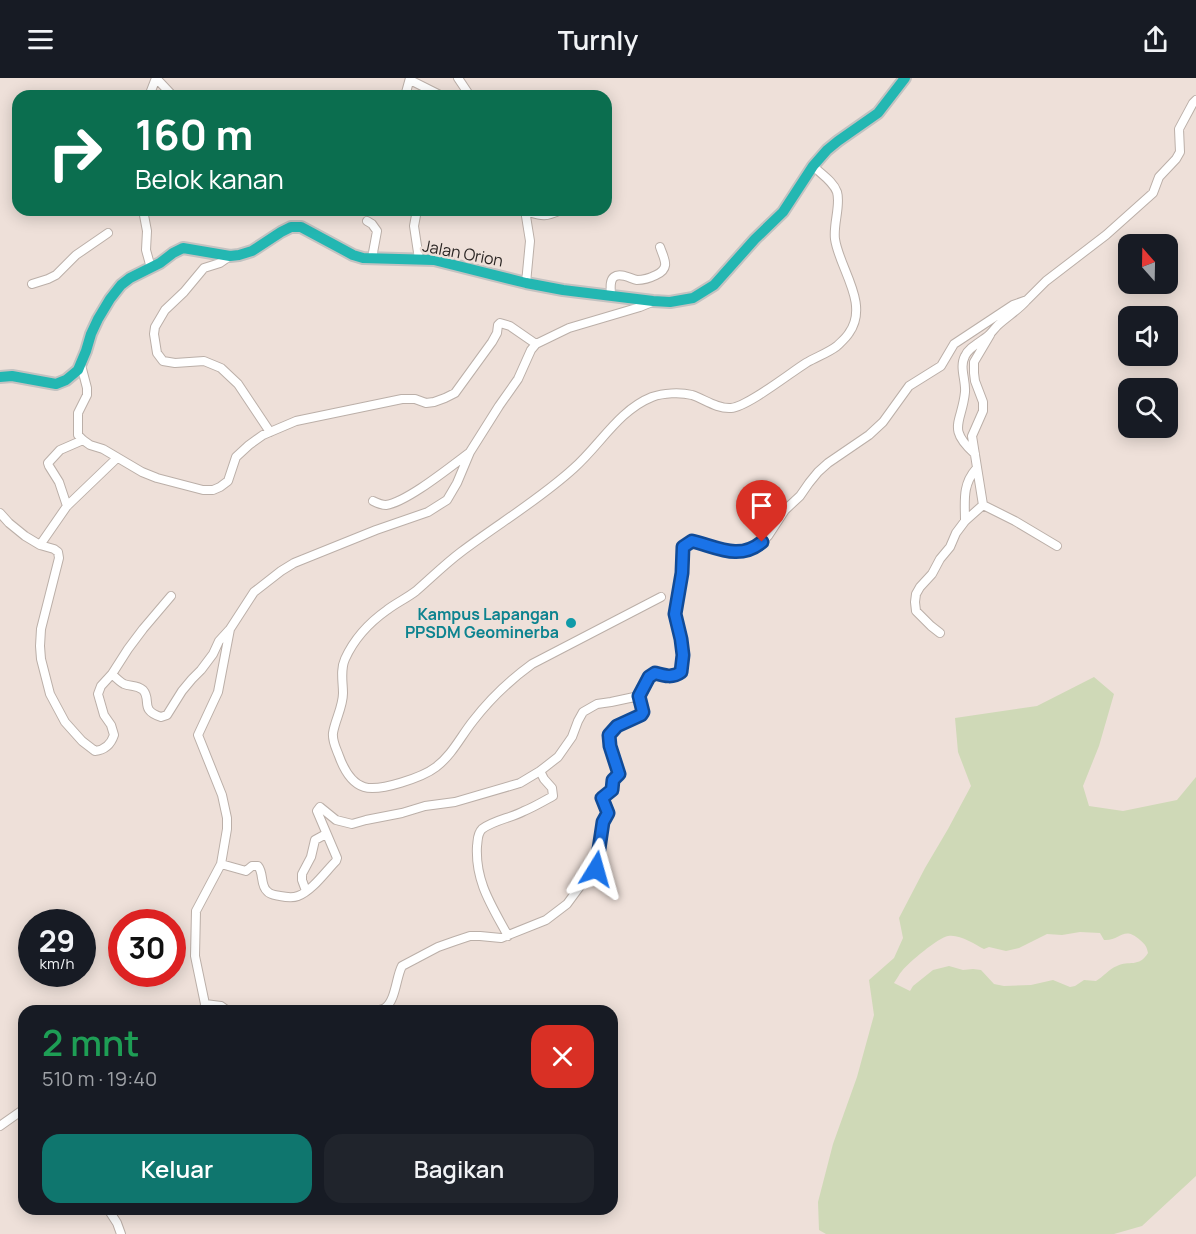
<!DOCTYPE html>
<html lang="id">
<meta charset="utf-8">
<style>
:root{--surface:#171b24;--page:#20242c;--text:#f1f3f6;--muted:#9ea1a6;--accent:#0f766e}
body{margin:0;font-family:Manrope,sans-serif;background:var(--page);color:var(--text);height:100vh;display:flex;flex-direction:column;font-size:22px;white-space:nowrap}
*{box-sizing:border-box;margin:0}
p{font-size:20px;color:var(--muted)}
.icon{flex:none;width:33px;height:33px;fill:none;stroke:currentColor;stroke-width:2;stroke-linecap:round;stroke-linejoin:round}
.map{position:relative;flex:1;overflow:hidden}
.panel{position:absolute;left:18px;top:927px;width:600px;height:210px;display:flex;flex-direction:column;background:var(--surface);border-radius:18px;box-shadow:0 3px 15px #0003}
.panel>*{flex:none}
.top-card{position:absolute;left:12px;top:12px;width:600px;height:126px;border-radius:18px;box-shadow:0 3px 15px #0003;background:#0b6e4f;color:#fff;overflow:hidden}
.needle{width:39px;rotate:340deg}
.buttons{position:absolute;left:1118px;top:156px;display:grid;gap:12px}
.buttons a{display:grid;place-items:center;width:60px;height:60px;border-radius:12px;background:var(--surface);box-shadow:0 3px 15px #0003;font-size:30px}
.speed{position:absolute;left:18px;top:831px;display:flex;gap:12px;font-size:30px;font-weight:700;text-align:center}
.speed>*{display:grid;place-content:center;width:78px;height:78px;border-radius:50%;background:var(--surface);box-shadow:0 3px 15px #0003;line-height:1}
.speed small{font-size:15px;font-weight:400}
.speed .limit{border:9px solid #d22;background:#fff;color:#111}
.pin{position:absolute;display:grid;place-items:center;width:51px;height:51px;color:#fff;margin:-62px -26px;border-radius:50% 50% 50% 0;rotate:-45deg;box-shadow:0 0 6px #0007}
.pin .icon{rotate:45deg}
.me{position:absolute;width:66px;margin:-33px;rotate:8deg;stroke-linejoin:round;filter:drop-shadow(0 0 4px #0008)}
.turn{display:flex;align-items:center;gap:21px;height:126px;padding:0 24px;font-size:27px}
.turn .icon{width:78px;height:78px;stroke-width:2.5}
.turn b{display:block;font-size:42px;line-height:51px}
.round{display:grid;place-items:center;flex:none;width:63px;height:63px;border-radius:18px;background:var(--page)}
.summary{display:flex;align-items:center;justify-content:space-between;height:102px;padding:0 24px}
h1{font-size:36px;font-weight:600;line-height:45px;color:#1e9e55}
.primary-button{display:flex;gap:12px;margin-top:auto;padding:12px 24px}
.primary-button a{flex:1;height:69px;border-radius:18px;background:var(--accent);color:#fff;font-size:24px;font-weight:600;line-height:69px;text-align:center}
.primary-button a+a{background:var(--page);color:var(--text)}
header{display:flex;justify-content:space-between;align-items:center;height:78px;padding:0 24px;background:var(--surface);font-size:27px;font-weight:600}
.map>svg:first-child{display:block}
.green{fill:#cfd9b7;fill-rule:evenodd}
.lines{fill:none;stroke-linecap:round;stroke-linejoin:round}
.minor-casing{stroke:#bbafa8;stroke-width:10}
.highway-casing{stroke:#c3c2c1;stroke-width:14}
.minor{stroke:#fff;stroke-width:8}
.highway{stroke:#23b7b2;stroke-width:10}
.route-casing{stroke:#114b97;stroke-width:15}
.route{stroke:#1a73e8;stroke-width:10}
.culture-dot{fill:#0f9aa8;stroke:#eee0d9;stroke-width:2}
.labels{text-anchor:middle;dominant-baseline:central;stroke-width:5;stroke-linejoin:round;paint-order:stroke}
.street-label{font-size:16px;fill:#2a2523;stroke:#eee0d9}
.culture-label{font-size:16px;font-weight:bold;fill:#0d838f;stroke:#eee0d9;text-anchor:end}
</style>
<header><svg class="icon" aria-label="menu" viewBox="0 0 24 24"><path d="M4 6h16M4 12h16M4 18h16"/></svg>Turnly<svg class="icon" aria-label="share" viewBox="0 0 24 24"><path d="M12 15V3M7 8l5-5 5 5M5 13v7h14v-7"/></svg></header>
<div class="map">
<svg width="1196" height="1156" viewBox="0 0 1196 1156">
<rect width="100%" height="100%" fill="#eee0d9"/>
<path class="green" d="M1094,599L1114,616L1099,668L1083,708L1089,728L1123,733L1177,722L1196,699V1098L1142,1148L1114,1156H826L819,1152L818,1124L833,1066L857,999L874,937L869,902L894,880L903,860L899,840L925,790L948,751L971,708L958,674L955,640L1037,628ZM1080,854L1100,855L1104,862C1121,863 1123,847 1140,862C1145,866 1147,869 1148,875C1139,890 1129,882 1117,888C1109,891 1103,899 1096,903L1084,902L1075,908L1070,909L1053,902L1031,907L1004,908L994,906L981,892L973,891L963,892L949,888L933,892L913,908L910,913L894,905C897,901 899,896 902,893C908,885 939,859 948,858C960,856 974,866 984,871L989,869L1006,873L1019,870L1047,856L1062,857Z"/>
<g class="lines">
<defs>
<path id="minor" d="M156,0L173,18
M458,0L470,18
M410,2L442,18
M149,18L156,0
M405,18L410,0
M143,132L147,153L146,172L151,190
M417,132L414,148L419,181
M525,132L530,163L526,205
M525,133C542,138 543,140 561,132
M367,143L372,146L377,153L372,180
M230,178L220,185L204,190L184,214L165,232L155,249L154,256L157,275L163,283L175,285L204,283L221,290L238,306L270,354
M32,206L48,201L56,197L76,177L108,155
M611,218C611,212 609,203 614,199C620,194 631,201 637,202C644,202 650,200 656,197C671,190 664,181 660,169
M990,257L974,284V295L975,303L983,324V333L972,358L983,427L1015,443L1057,468
M81,287L87,310V317L78,335V357L83,362L90,367L103,371L142,394L157,400L203,412H213L220,409L228,403L236,379L249,367L263,357L296,343L402,321H415L426,325L434,324L445,320L455,315L492,264L497,255L498,247L500,245L510,248L536,266
M975,376C946,350 962,345 965,314C966,302 959,289 965,278C969,269 981,264 989,257C992,254 995,250 998,247C1008,238 1018,232 1026,223
M373,423C377,425 381,427 386,427C407,424 450,389 469,375
M67,428L59,404L49,388L48,385L60,372L83,362
M0,435L9,445L25,458L40,467L54,471L58,474L59,480L41,551L40,568L41,581L50,616L65,644L82,663L95,673C105,672 111,666 114,657L111,647L104,637L98,616L101,608L112,596L128,571L143,551L171,518
M965,443C965,423 962,407 976,391
M40,467L67,428L117,380
M661,519L532,586C510,602 490,621 473,643C461,658 452,677 436,689C423,699 380,714 364,709C351,705 343,689 339,678C336,670 332,663 333,655C335,642 343,629 343,615C343,604 340,592 345,581C354,561 370,544 387,532C396,525 407,520 416,513C431,500 445,486 461,474C498,446 539,422 574,390C600,367 619,332 652,319C663,315 680,314 692,317C704,321 717,331 731,330C747,329 790,295 806,285C816,279 828,275 837,268C841,264 846,260 849,255C870,226 839,190 835,161C833,146 841,127 837,114C833,103 821,96 813,88
M940,555L931,548L916,533L915,524L916,516L920,509L932,496L940,481L950,469L956,455L965,443L983,427
M112,596C116,600 120,604 124,606C131,609 136,606 143,612C152,622 139,632 161,639L167,637L182,613L192,601L201,592L213,576L219,563L229,552
M221,786L246,793L252,788H258C264,795 260,807 267,813C270,817 275,817 280,818C285,819 293,820 298,818C312,813 326,793 336,783L337,780L317,733L320,729L336,742L352,746L366,742L402,735L425,728L455,724L520,705L540,693L558,679L572,659L578,643L583,634L597,626L611,624L639,618
M306,813L302,802V796L311,779L315,762L326,756
M508,858C492,828 475,804 477,768C478,762 477,756 482,751C494,742 511,740 524,733C534,729 544,723 553,718L552,710L544,701L540,693
M205,926L221,928L228,933
M204,933L205,926L195,878L196,833L221,786L227,751V740L222,717L198,657L218,614L230,551L254,514L281,493L294,485L376,452L428,434L447,422L457,405L470,374L499,328L518,301L531,272L536,266L569,250L640,229L652,224
M376,933C379,932 383,931 385,930C396,922 396,899 402,888L438,869L455,863L470,858H480L501,860L546,842L567,826L581,807L590,799L596,791L603,744L608,735L602,720L612,712L613,702L619,696L610,668L609,657L617,649L641,637L643,634L639,618L649,599L655,595C665,598 673,600 681,594L683,577L681,561L675,536L683,496V469L686,466L692,463L722,472L742,474L754,471L762,464L768,458L785,432L800,418L809,405L818,394L828,385L869,357L883,344L909,308L941,288L954,266L1013,227L1027,222L1046,203L1106,157L1153,115L1159,99L1176,81L1180,74L1179,51L1193,25L1196,22
M0,1048L24,1031
M108,1131L117,1145L121,1156"/>
<path id="highway" d="M0,299L12,298L56,306L66,302L78,292L86,273L91,256L98,241L110,221L121,207L130,200L160,185L173,175L183,170L230,178L239,177L252,173L281,154L291,149H301L353,177L363,180L434,182L526,205L563,212L653,223L670,224L693,220L714,207L755,161L783,134L813,88L827,72L838,63L878,35L905,0"/>
</defs>
<use href="#minor" class="minor-casing"/>
<use href="#highway" class="highway-casing"/>
<use href="#minor" class="minor"/>
<use href="#highway" class="highway"/>
</g>
<g class="lines">
<defs>
<path id="route" d="M596,791L603,744L608,735L602,720L612,712L613,702L619,696L610,668L609,657L617,648L641,637L643,634L639,618L649,599L655,595C665,598 673,600 681,594L683,577L681,561L675,536L682,495L683,469L692,463C717,469 739,483 762,464"/>
</defs>
<use href="#route" class="route-casing"/>
<use href="#route" class="route"/>
</g>
<circle class="culture-dot" cx="571" cy="545" r="6"/>
<g class="labels">
<g class="street-label">
<text transform="translate(463 175) rotate(11)">Jalan Orion</text>
</g>
<g class="culture-label">
<text x="559" y="536">Kampus Lapangan<tspan x="559" dy="18">PPSDM Geominerba</tspan></text>
</g>
</g>
</svg>
<div class="buttons">
<a><svg class="needle" viewBox="-14 -14 28 28"><path d="M0-13l5 13h-10z" fill="#e53935"/><path d="M0 13l5-13h-10z" fill="#9ea1a6"/></svg></a>
<a><svg class="icon" aria-label="sound" viewBox="0 0 24 24"><path d="M4 9h4l5-4v14l-5-4H4zM17 9q2 3 0 6"/></svg></a>
<a><svg class="icon" aria-label="search" viewBox="0 0 24 24"><circle cx="10" cy="10" r="6"/><path d="M15 15l6 6"/></svg></a>
</div>
<div class="speed"><div>29<small>km/h</small></div><div class="limit">30</div></div>
<div class="pin" style="left:762px;top:464px;background:#d93025"><svg class="icon" aria-label="arrive" viewBox="0 0 24 24"><path d="M6 21V4h12l-3 4 3 4H6"/></svg></div>
<svg class="me" style="left:596px;top:791px" viewBox="-20 -20 40 40"><path d="M0-17L14 15 0 8-14 15z" fill="#1a73e8" stroke="#fff" stroke-width="4"/></svg>
<div class="top-card">
<div class="turn"><svg class="icon" aria-label="right" viewBox="0 0 24 24"><path d="M7 20v-9h11M14 6l5 5-5 5"/></svg><div><b>160 m</b>Belok kanan</div></div>
</div>
<section class="panel">
<div class="summary"><div><h1>2 mnt</h1><p>510 m · 19:40</p></div><a class="round" style="background:#d93025;color:#fff"><svg class="icon" aria-label="close" viewBox="0 0 24 24"><path d="M6 6l12 12M18 6L6 18"/></svg></a></div>
<div class="primary-button"><a>Keluar</a><a>Bagikan</a></div>
</section>
</div>
